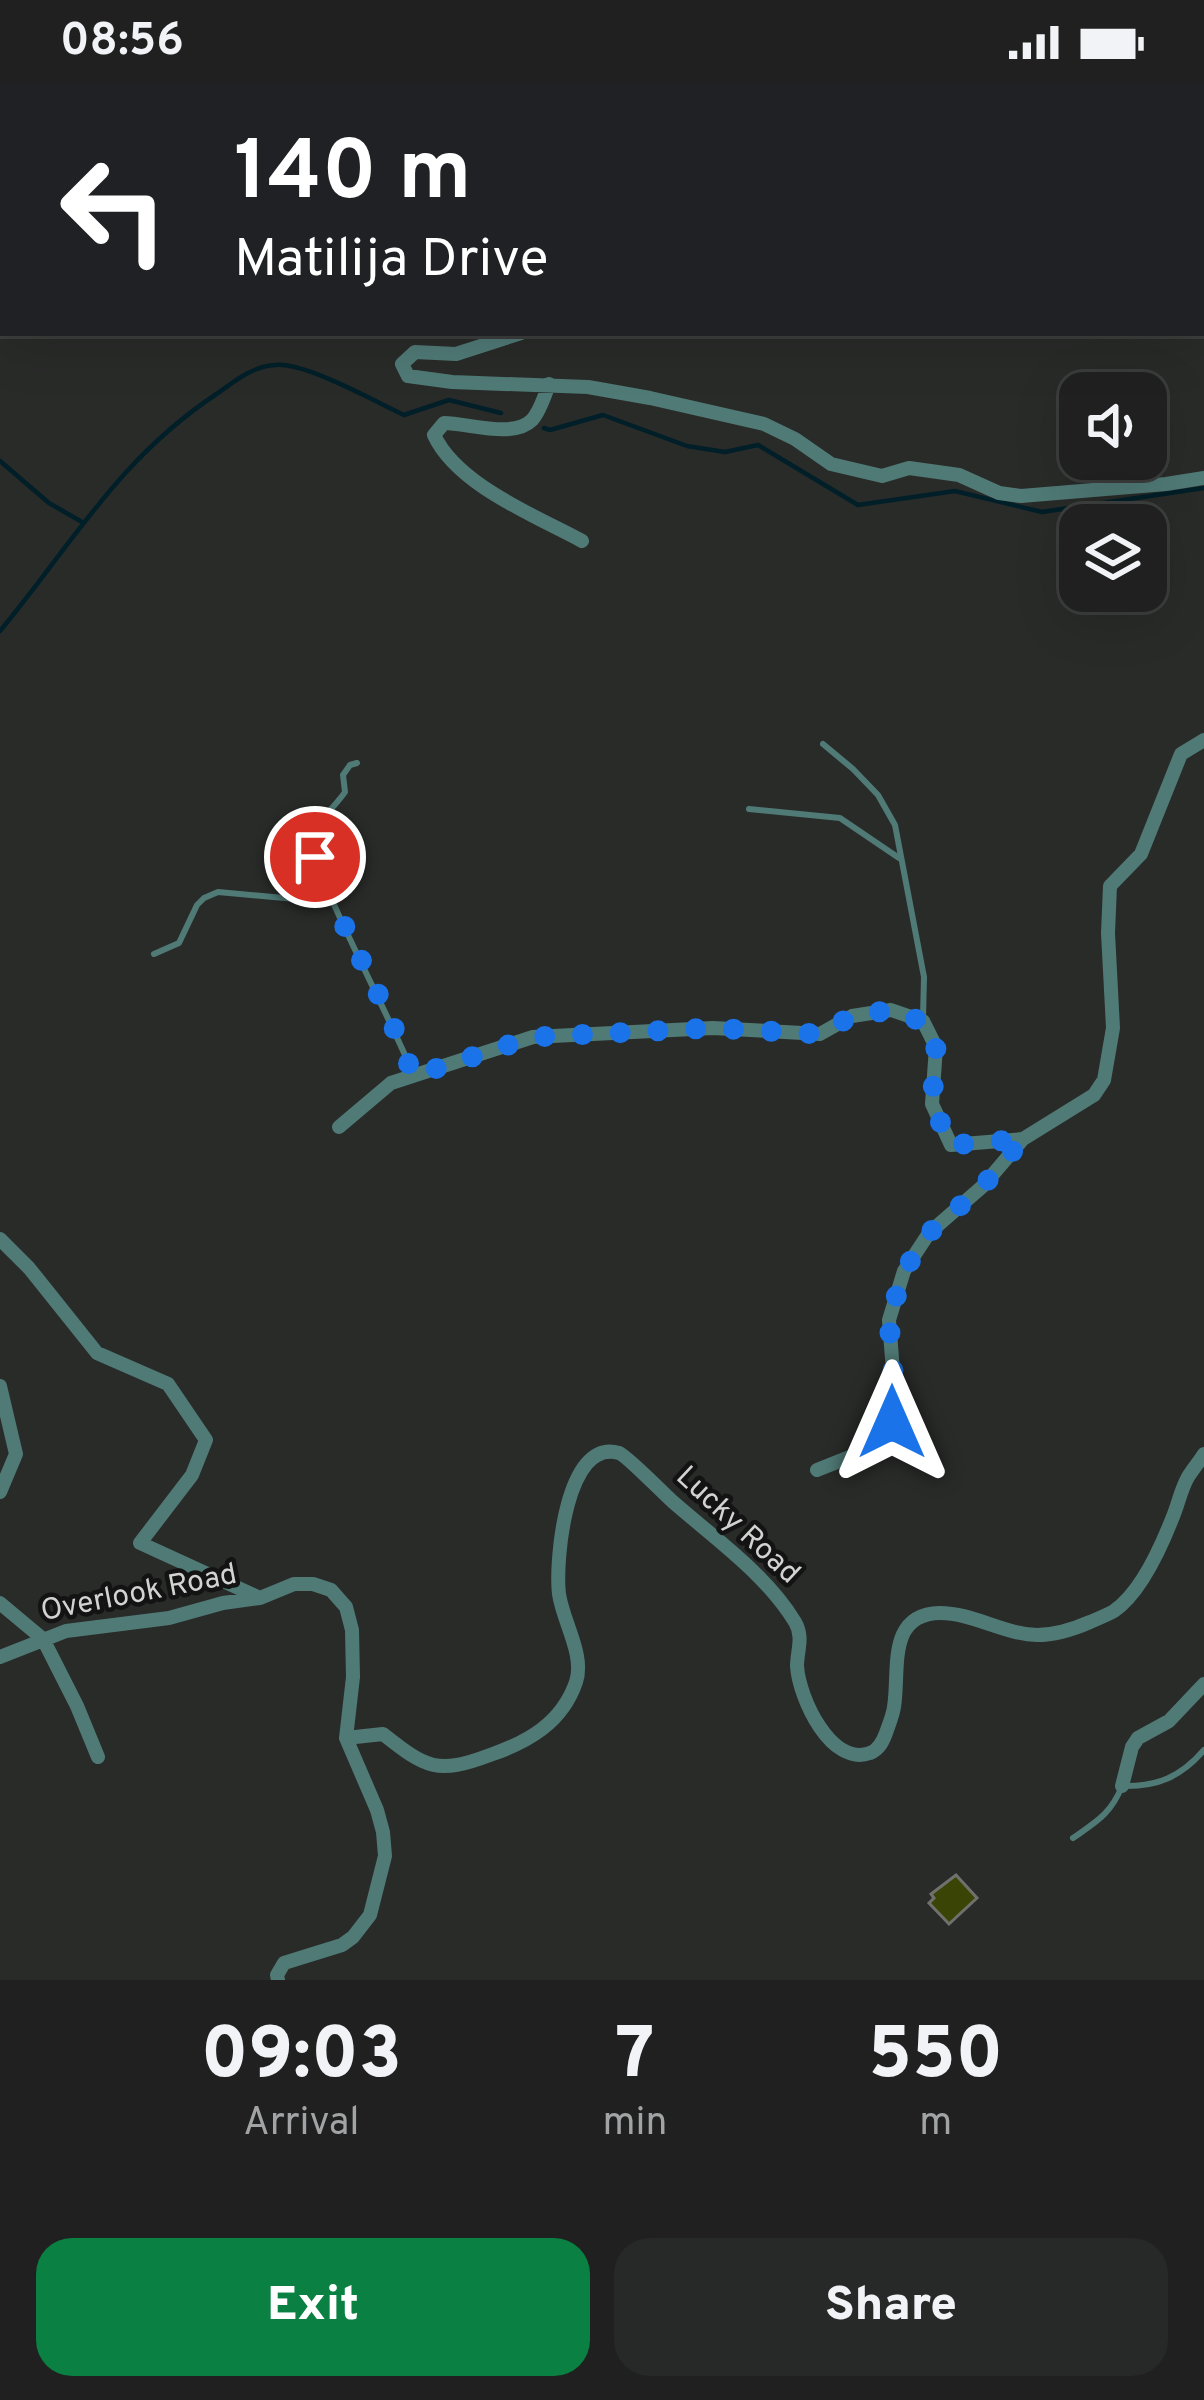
<!DOCTYPE html>
<style>
:root{--surface:#1f201f;--page:#272828;--text:#f1f3f6;--muted:#a1a3a4;--line:#3c3e3d;--accent:#0b8043}
body{margin:0;font-family:Overpass,sans-serif;background:var(--page);color:var(--text);height:100vh;display:flex;flex-direction:column;font-size:45px;white-space:nowrap}
*{box-sizing:border-box;margin:0}
p{font-size:39px;color:var(--muted)}
.icon{flex:none;width:66px;height:66px;fill:none;stroke:currentColor;stroke-width:2;stroke-linecap:round;stroke-linejoin:round}
.map{position:relative;height:1896px;overflow:hidden}
.side{display:flex;flex-direction:column;background:var(--surface);flex:1}
.side>*{flex:none}
.top-card{position:absolute;left:0px;top:0px;width:1206px;height:252px;box-shadow:0 12px 48px #0002,0 0 0 3px var(--line);background:#202124;color:#fff;overflow:hidden}
.controls{position:absolute;left:1059px;top:288px;display:grid;gap:24px}
.controls a{display:grid;place-items:center;width:108px;height:108px;border-radius:24px;background:var(--surface);box-shadow:0 12px 48px #0002,0 0 0 3px var(--line);font-size:60px}
.pin{position:absolute;display:grid;place-items:center;width:102px;height:102px;color:#fff;margin:-51px;border:6px solid #fff;border-radius:50%;box-shadow:0 3px 12px #0007}
.me{position:absolute;width:132px;margin:-66px;rotate:0deg;stroke-linejoin:round;filter:drop-shadow(0 0 9px #0008)}
.turn{display:flex;align-items:center;gap:42px;height:252px;padding:0 36px;font-size:54px}
.turn .icon{width:156px;height:156px;stroke-width:2.5}
.turn b{display:block;font-size:84px;line-height:102px}
.eta{display:flex;justify-content:space-evenly;align-items:center;height:204px;text-align:center}
.eta b{font-size:72px;font-weight:800;line-height:84px}
.cta{display:flex;gap:24px;margin-top:auto;padding:24px 36px}
.cta a{flex:1;height:138px;border-radius:36px;background:var(--accent);color:#fff;font-size:48px;font-weight:800;line-height:138px;text-align:center}
.cta a+a{background:var(--page);color:var(--text)}
.status{display:flex;justify-content:space-between;align-items:center;height:84px;padding:0 60px;background:var(--surface);direction:ltr}
.status svg{height:33px;fill:currentColor}
.map>svg:first-child{display:block}
.lines{fill:none;stroke-linecap:round;stroke-linejoin:round}
.stream{stroke:#001f28;stroke-width:4.5}
.building{fill:#3a4505;stroke:#70706d;stroke-width:3}
.lane{stroke:#507a76;stroke-width:6}
.street{stroke:#507a76;stroke-width:14}
.route{stroke:#1a73e8;stroke-width:21;stroke-dasharray:0 37.8}
.labels{text-anchor:middle;dominant-baseline:central;stroke-width:9;stroke-linejoin:round;paint-order:stroke}
.street-label{font-size:30px;fill:#d1d2d1;stroke:#121312}
</style>
<div class="status"><b>08:56</b><svg viewBox="0 0 49 12"><path d="M0 12V9h3v3zM5 12V6h3v6zM10 12V3h3v9zM15 12V0h3v12zM26 1h20v11H26zM47 4h2v5h-2z"/></svg></div>
<div class="map">
<svg width="1204" height="1896" viewBox="0 0 1204 1896">
<rect width="100%" height="100%" fill="#292b29"/>
<g class="lines">
<path class="stream" d="M544,344L550,346L603,331L687,362L725,368L758,361L858,421L955,407L1042,428L1204,404
M0,377L49,419L82,438
M0,547C73,459 119,374 218,309C235,297 253,282 275,281C305,278 374,317 404,331L449,316L501,329"/>
</g>
<path class="building" d="M956,1791L977,1814L949,1840L929,1819L934,1814L931,1810Z"/>
<g class="lines">
<path class="lane" d="M1072,0L1076,3
M823,660L853,685L878,711L895,741L924,893L923,934
M357,679L350,681L343,691L345,708C338,719 313,743 311,753C305,775 399,950 412,988
M749,725L840,734L899,774
M154,870L179,859L197,821L204,814L218,808L306,816L329,812
M1073,1754C1096,1738 1111,1730 1122,1702C1157,1703 1181,1693 1204,1666"/>
<path class="street" d="M357,0L366,3
M530,0L539,3
M701,0L705,3
M412,3L428,0
M1196,3L1199,0
M521,249L456,270L415,268L402,280L408,292L452,298L588,303L650,314L764,340L795,355L831,380L882,392L909,384L959,391L999,409L1021,412L1166,400L1204,394
M549,300C545,311 540,327 532,336C513,355 468,339 444,339L434,351C457,401 536,432 582,457
M339,1043L391,999L533,953L713,944L820,950L852,932L891,926L923,937L936,963L932,1020L951,1061L1023,1055L1094,1011L1104,996L1113,944L1108,849L1110,802L1141,770L1181,670L1204,656
M0,1155L29,1184L97,1269L168,1300L206,1356L192,1391L140,1459L260,1514
M0,1302L16,1370L0,1408
M817,1386L872,1364L892,1338L894,1300L889,1236L904,1187L929,1149L983,1102L1023,1055
M0,1519L43,1555L77,1622L98,1673
M0,1573L66,1547L169,1534L223,1519L260,1514L294,1500H313L331,1506L346,1523L352,1546L353,1593L346,1654L377,1726L383,1748L385,1772L370,1831L353,1853L342,1861L284,1879L277,1891L278,1896
M346,1654L383,1650C426,1684 437,1691 490,1671C528,1658 562,1639 576,1598C585,1571 563,1538 559,1510C555,1477 566,1353 619,1369C626,1371 663,1409 672,1417C714,1454 766,1490 795,1538C804,1553 797,1567 797,1582C799,1614 831,1683 870,1669C879,1666 883,1657 886,1649C889,1640 893,1631 894,1623C900,1587 886,1530 940,1529C973,1529 1003,1550 1037,1551C1055,1551 1074,1545 1090,1538C1097,1535 1107,1531 1114,1527C1140,1509 1161,1463 1172,1435C1178,1421 1181,1405 1188,1393C1193,1385 1199,1378 1204,1370
M1122,1702L1132,1663L1138,1654L1169,1637L1204,1600"/>
</g>
<g class="lines">
<path class="route" d="M315,773C342,848 387,916 413,992L533,953L713,944L820,950L852,932L891,926L923,938L936,963L932,1020L951,1061L1023,1055L983,1102L929,1149L904,1187L889,1236L894,1300L892,1338"/>
</g>
<g class="labels">
<g class="street-label">
<text transform="translate(737 1442) rotate(43)">Lucky Road</text>
<text transform="translate(139 1510) rotate(-11)">Overlook Road</text>
</g>
</g>
</svg>
<div class="controls">
<a><svg class="icon" aria-label="sound" viewBox="0 0 24 24"><path d="M4 9h4l5-4v14l-5-4H4zM17 9q2 3 0 6"/></svg></a>
<a><svg class="icon" aria-label="layers" viewBox="0 0 24 24"><path d="M12 4l9 5-9 5-9-5zM3 14l9 5 9-5"/></svg></a>
</div>
<div class="pin" style="left:315px;top:773px;background:#d93025"><svg class="icon" aria-label="arrive" viewBox="0 0 24 24"><path d="M6 21V4h12l-3 4 3 4H6"/></svg></div>
<svg class="me" style="left:892px;top:1338px" viewBox="-20 -20 40 40"><path d="M0-17L14 15 0 8-14 15z" fill="#1a73e8" stroke="#fff" stroke-width="4"/></svg>
<div class="top-card">
<div class="turn"><svg class="icon" aria-label="left" viewBox="0 0 24 24"><path d="M17 20v-9H6M10 6l-5 5 5 5"/></svg><div><b>140 m</b>Matilija Drive</div></div>
</div>
</div>
<section class="side">
<div class="eta">
<div><b>09:03</b><p>Arrival</p></div>
<div><b>7</b><p>min</p></div>
<div><b>550</b><p>m</p></div>
</div>
<div class="cta"><a>Exit</a><a>Share</a></div>
</section>
